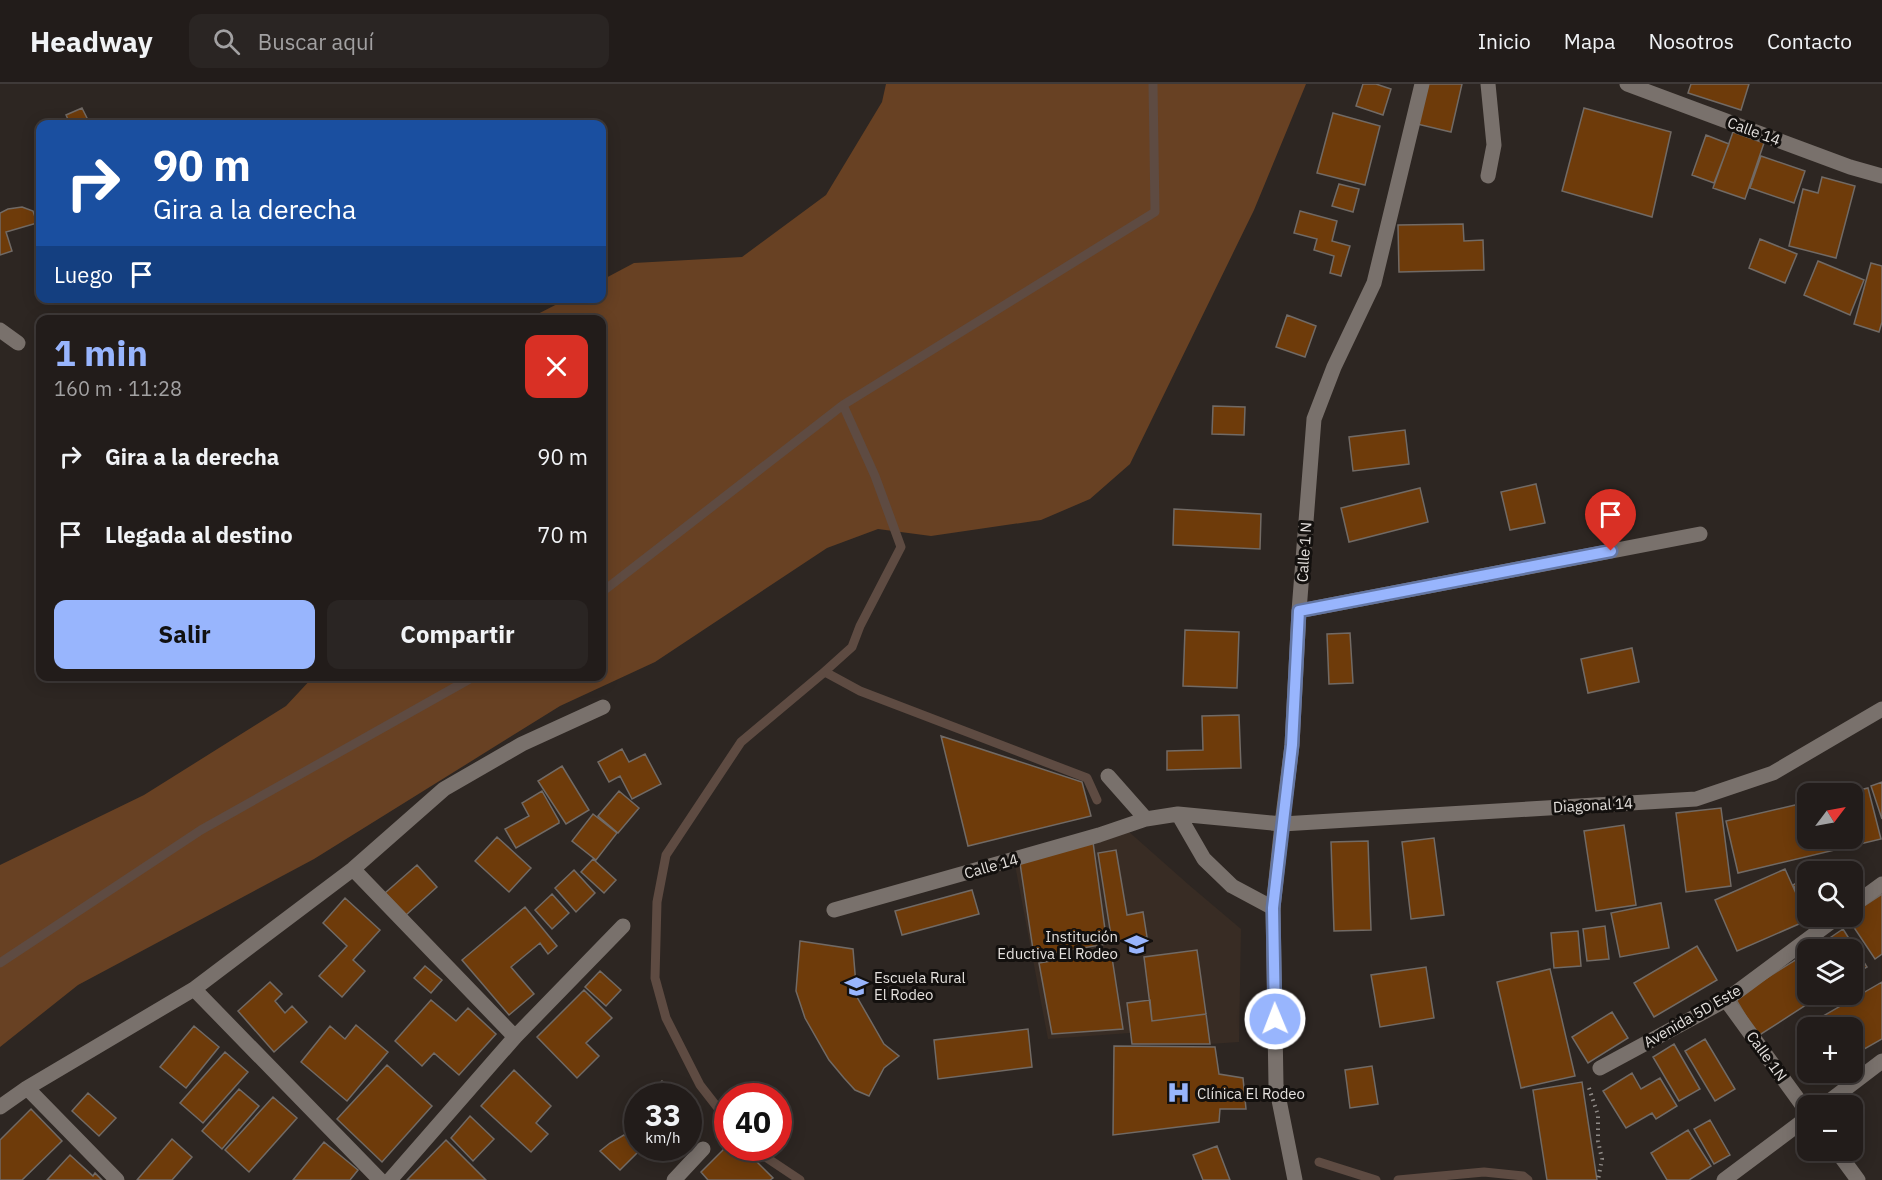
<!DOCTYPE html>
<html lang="es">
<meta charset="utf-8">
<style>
:root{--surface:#221c1a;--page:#2a2523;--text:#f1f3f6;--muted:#a2a1a2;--line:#3f3a39;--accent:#98b5fd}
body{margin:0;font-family:"IBM Plex Sans",sans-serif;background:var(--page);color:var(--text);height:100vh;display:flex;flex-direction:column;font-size:22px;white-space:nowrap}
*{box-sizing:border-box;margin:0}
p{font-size:20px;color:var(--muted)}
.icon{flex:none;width:33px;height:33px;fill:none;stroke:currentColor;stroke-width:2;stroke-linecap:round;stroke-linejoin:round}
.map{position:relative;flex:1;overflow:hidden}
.panel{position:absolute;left:36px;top:231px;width:570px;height:366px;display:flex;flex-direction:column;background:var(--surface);border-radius:12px;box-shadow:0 3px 15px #0003,0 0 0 2px var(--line)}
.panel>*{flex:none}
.hud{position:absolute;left:36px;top:36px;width:570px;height:183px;border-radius:12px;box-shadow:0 3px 15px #0003,0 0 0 2px var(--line);background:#1a4fa0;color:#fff;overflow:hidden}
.needle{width:39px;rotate:58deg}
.tools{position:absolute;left:1797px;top:699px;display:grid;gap:12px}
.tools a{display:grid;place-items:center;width:66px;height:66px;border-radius:12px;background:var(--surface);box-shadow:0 3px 15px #0003,0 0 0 2px var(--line);font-size:30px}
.speed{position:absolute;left:624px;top:999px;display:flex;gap:12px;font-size:30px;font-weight:700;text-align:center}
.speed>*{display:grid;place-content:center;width:78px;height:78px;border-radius:50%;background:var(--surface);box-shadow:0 3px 15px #0003,0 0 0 2px var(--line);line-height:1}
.speed small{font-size:15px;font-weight:400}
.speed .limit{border:9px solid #d22;background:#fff;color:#111}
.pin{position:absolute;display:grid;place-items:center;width:51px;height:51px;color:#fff;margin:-62px -26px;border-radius:50% 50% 50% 0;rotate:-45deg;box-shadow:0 0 6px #0007}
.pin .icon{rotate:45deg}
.me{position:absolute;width:66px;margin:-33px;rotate:359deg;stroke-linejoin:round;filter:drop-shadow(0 0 4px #0008)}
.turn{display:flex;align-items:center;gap:21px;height:126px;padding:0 18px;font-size:27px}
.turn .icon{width:78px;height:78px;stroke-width:2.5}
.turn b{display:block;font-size:42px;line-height:51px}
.then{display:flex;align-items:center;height:57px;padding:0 18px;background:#0003;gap:12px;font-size:22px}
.round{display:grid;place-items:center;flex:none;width:63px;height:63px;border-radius:12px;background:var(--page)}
.summary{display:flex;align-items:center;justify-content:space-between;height:102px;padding:0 18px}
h1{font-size:36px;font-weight:700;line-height:45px;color:var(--accent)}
.cta{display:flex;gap:12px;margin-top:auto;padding:12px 18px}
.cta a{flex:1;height:69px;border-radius:12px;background:var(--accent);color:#111;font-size:24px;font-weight:700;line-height:69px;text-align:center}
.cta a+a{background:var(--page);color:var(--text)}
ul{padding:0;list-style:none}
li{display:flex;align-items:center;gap:18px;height:78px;padding:0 18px}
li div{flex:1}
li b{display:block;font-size:22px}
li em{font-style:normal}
header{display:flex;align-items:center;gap:36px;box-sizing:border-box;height:84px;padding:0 30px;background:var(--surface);border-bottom:2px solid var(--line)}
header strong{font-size:28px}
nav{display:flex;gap:33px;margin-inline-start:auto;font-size:21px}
.search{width:420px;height:54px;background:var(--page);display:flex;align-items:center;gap:15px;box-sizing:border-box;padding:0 21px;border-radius:12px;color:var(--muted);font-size:22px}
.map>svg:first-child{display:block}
.built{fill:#382c24}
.green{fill:#684123}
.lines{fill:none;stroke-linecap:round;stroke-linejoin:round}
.stream{stroke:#5e4b42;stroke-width:9}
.building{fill:#6e3b0a;stroke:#716a65;stroke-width:1.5}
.path{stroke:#908b87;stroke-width:4;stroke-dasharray:1.5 4.5;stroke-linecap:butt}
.service{stroke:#79716c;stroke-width:15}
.minor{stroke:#79716c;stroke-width:15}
.tertiary{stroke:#79716c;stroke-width:15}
.route-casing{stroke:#6376a4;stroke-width:15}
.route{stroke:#98b5fd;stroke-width:10}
.labels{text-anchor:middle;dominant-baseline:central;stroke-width:6;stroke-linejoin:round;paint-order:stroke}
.street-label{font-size:15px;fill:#e4e0dd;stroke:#13100e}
.poi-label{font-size:15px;fill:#e4e0dd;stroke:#13100e;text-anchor:start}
</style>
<header>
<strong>Headway</strong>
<div class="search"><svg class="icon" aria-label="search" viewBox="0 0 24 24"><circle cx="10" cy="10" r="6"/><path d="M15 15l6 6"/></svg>Buscar aquí</div>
<nav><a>Inicio</a><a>Mapa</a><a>Nosotros</a><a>Contacto</a></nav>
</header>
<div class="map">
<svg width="1882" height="1096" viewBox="0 0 1882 1096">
<rect width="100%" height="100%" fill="#2d2622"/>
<path class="built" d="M1128,747L1189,801L1241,845L1239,958L1210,960H1132L1130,949L1048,955L1015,781Z"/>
<path class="green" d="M886,0H1306L1254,126L1130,380L1090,415L1041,436L931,452L878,445L827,464L655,578L560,622L314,775L78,901L0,963V781L144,711L286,622L313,593L602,592V236L528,235L567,215L602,214V196L634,179L742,173L826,111L882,18Z"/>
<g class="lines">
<path class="stream" d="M602,508L843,321L1155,128L1153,0
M821,591L825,588L860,607L1087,694L1097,716
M0,879L201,746L475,592
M728,1037L700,1001L666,934L655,894L657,818L666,771L741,658L822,590L852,563L860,542L901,463L875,392L843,321
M752,1064L800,1096
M1319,1078L1376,1096
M1398,1096L1484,1088L1523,1092L1528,1096"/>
</g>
<path class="building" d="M1363,0H1376L1391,5L1383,31L1356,22Z
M1425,0H1462L1451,48L1417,40Z
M1691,0H1749L1741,26L1688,9Z
M82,24L90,40H70L66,31Z
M1584,24L1671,48L1652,133L1562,107Z
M1333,29L1380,42L1365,101L1317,89Z
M1733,48L1764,59L1745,115L1713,104Z
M1706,51L1729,60L1714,99L1692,91Z
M1761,72L1805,87L1794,119L1750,104Z
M1822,93L1855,102L1836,174L1789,162L1803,105L1818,109Z
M1339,100L1359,105L1353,128L1332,122Z
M22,123L33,127L37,139L6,148L12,167L0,171V129L8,125Z
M1300,127L1337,137L1332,157L1350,162L1341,192L1330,189L1334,172L1314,166L1317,155L1294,149Z
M1463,140L1464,157L1483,156L1484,186L1399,188L1398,141Z
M1760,155L1797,170L1785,199L1749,184Z
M1818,177L1864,196L1850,231L1804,211Z
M1871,179L1882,182V238L1879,248L1854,240Z
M1287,231L1316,242L1305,273L1276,263Z
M1213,322L1245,323L1244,351L1212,350Z
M1405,346L1409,380L1353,387L1349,353Z
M1536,400L1545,439L1510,446L1501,408Z
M1420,404L1428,438L1349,458L1341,424Z
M1174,425L1261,430L1260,465L1173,461Z
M1185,546L1239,548L1237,604L1183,602Z
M1350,549L1353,599L1329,600L1327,550Z
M1632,564L1639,598L1588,609L1581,575Z
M1239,631L1241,684L1167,686V667L1203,666L1202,632Z
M941,652L1082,698L1091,732L968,762Z
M622,665L629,678L645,670L661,700L632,715L620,692L609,698L598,678Z
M562,682L589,726L566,740L538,697Z
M1882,698V735L1871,702Z
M1868,704L1881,755L1738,789L1726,737L1808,718V754H1852V710H1843Z
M542,707L559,737V739L516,764L505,745L529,732L522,719Z
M619,707L639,724L618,749L598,732Z
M1721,724L1731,802L1686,808L1676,729Z
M593,730L617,749L596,776L572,757Z
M1624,741L1636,821L1596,827L1584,747Z
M497,753L531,784L509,808L475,777Z
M1434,754L1444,831L1411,835L1402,758Z
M1368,757L1371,846L1334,847L1331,758Z
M1093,758L1107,860L1034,872L1020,779Z
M1116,766L1127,831L1143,828L1147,853L1112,858L1098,769Z
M593,775L616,796L604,809L581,788Z
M417,781L437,803L406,831L385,809Z
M1785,785L1808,836L1737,867L1715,816Z
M574,786L595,809L576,828L555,804Z
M1808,792V825L1793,801Z
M972,806L979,830L902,851L895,827Z
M552,810L569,829L552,845L535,826Z
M1882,810V870L1875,875L1847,833L1852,832V830Z
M345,814L380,846L353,876L365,887L342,913L319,892L347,862L323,839Z
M1661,819L1669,864L1620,873L1611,829Z
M525,823L557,862L548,870L540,859L511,883L534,910L509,931L462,876Z
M1605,842L1609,875L1587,877L1583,845Z
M1843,845L1867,883L1852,892V866H1812Z
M1578,847L1581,882L1554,884L1551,849Z
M800,857L853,865L857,913L884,960L899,972L884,984L869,1012L855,1006L844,994L829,976L805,934L796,907Z
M1697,862L1717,896L1654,933L1634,899Z
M1197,866L1206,930L1152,937L1144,873Z
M1111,867L1123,945L1052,950L1039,879Z
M1808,868V910H1823L1758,952L1735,914Z
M425,882L442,896L431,909L414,894Z
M1426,883L1434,934L1380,943L1371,891Z
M1550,885L1575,992L1521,1004L1497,898Z
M600,887L621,906L606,922L585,903Z
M270,898L282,910L275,917L285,929L292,922L307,938L274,968L238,927Z
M1882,898V955L1852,972V944H1823L1818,935Z
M584,906L612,934L586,959L599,972L577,994L537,953Z
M431,916L456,937L468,924L496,950L459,991L434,969L422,982L395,957Z
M1150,916L1152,937L1206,930L1210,960H1132L1127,919Z
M1612,928L1628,954L1588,979L1572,953Z
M356,941L388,968L347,1017L301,978L330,942L345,955Z
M194,942L219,963L186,1004L160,983Z
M1028,945L1032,983L938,995L934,956Z
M1705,955L1735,1005L1715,1017L1685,967Z
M1674,960L1700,1005L1679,1017L1653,973Z
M1114,962L1215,963L1219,990L1243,994L1246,1025H1220L1219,1038L1113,1051Z
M225,968L248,988L203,1039L180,1019Z
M387,981L432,1022L382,1078L337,1035Z
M1372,982L1378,1020L1350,1024L1345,986Z
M514,986L551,1022L536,1039L548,1050L531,1068L481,1022Z
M1632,989L1641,1005L1660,994L1677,1022L1656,1035L1652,1029L1626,1044L1603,1007Z
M662,997L680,1012H648Z
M1582,998L1597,1096H1547L1533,1006Z
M239,1005L259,1022L222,1065L202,1047Z
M88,1009L116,1034L99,1052L72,1027Z
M273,1013L297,1034L249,1088L225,1066Z
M688,1020L696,1026L688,1036Z
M638,1024V1050L624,1039Z
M31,1025L62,1057L22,1096H0V1056Z
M470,1032L494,1055L473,1077L451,1054Z
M1710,1036L1730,1071L1714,1080L1694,1045Z
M1688,1046L1711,1082L1689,1096H1667L1651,1069Z
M624,1051L641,1065L620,1086L600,1067L610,1059Z
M172,1055L192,1073L172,1096H137Z
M446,1056L486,1096H407Z
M324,1058L358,1086L350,1096H293Z
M728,1061V1064H743L773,1094L770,1096H708L701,1088Z
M1217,1062L1230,1096H1203L1193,1071Z
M70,1071L93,1092L95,1089L102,1096H47Z"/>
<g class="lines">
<path class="path" d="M1589,1004L1598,1031V1057L1602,1075L1598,1096"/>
<path class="service" d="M1488,92L1494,61L1488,0
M0,246L18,259
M1852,822L1882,800
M1726,916L1808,1029
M1600,984L1726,916L1839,832
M1823,1022L1882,977
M1836,1066L1858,1096
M1724,1096L1808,1033"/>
<path class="minor" d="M1299,527L1700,450
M1108,692L1146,735L1178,730L1282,740L1292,661L1299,527L1314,335L1334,283L1374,199L1422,0
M1178,730L1204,775L1232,802L1273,824
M353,785L515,953
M834,826L1099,751L1146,735
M194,905L380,1096
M27,1004L117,1096
M0,1023L27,1004L194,905L353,785L444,705L522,660L603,623
M390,1096L515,953L623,842
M674,1096L703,1065"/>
<path class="tertiary" d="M1627,0L1850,83L1882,92
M1295,1096L1276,1001L1273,824L1282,740L1696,715L1773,689L1882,625"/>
</g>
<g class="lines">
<defs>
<path id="route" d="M1275,935L1273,824L1292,661L1299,527L1611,467"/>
</defs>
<use href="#route" class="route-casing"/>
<use href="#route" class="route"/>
</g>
<defs>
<symbol id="school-bare" viewBox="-9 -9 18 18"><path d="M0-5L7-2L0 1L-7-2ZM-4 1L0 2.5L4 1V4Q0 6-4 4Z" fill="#98b5fd" stroke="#13100e" stroke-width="2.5" paint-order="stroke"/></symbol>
<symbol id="hospital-bare" viewBox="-9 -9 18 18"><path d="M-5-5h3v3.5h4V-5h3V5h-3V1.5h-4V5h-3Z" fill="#98b5fd" stroke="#13100e" stroke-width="2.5" paint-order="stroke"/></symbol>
</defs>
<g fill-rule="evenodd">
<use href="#school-bare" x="1120" y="844" width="33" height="33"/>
<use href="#school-bare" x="840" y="886" width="33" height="33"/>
<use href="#hospital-bare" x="1162" y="992" width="33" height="33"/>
</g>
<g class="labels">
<g class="street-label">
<text transform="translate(1754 47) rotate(20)">Calle 14</text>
<text transform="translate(1304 468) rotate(-86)">Calle 1 N</text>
<text transform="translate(1593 721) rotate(-3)">Diagonal 14</text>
<text transform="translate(991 782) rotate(-16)">Calle 14</text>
<text transform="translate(1692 932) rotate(-30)">Avenida 5D Este</text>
<text transform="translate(1767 972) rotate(54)">Calle 1N</text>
</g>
<g class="poi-label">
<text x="1118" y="852" text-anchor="end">Institución<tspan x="1118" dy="17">Eductiva El Rodeo</tspan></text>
<text x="874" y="893">Escuela Rural<tspan x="874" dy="17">El Rodeo</tspan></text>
<text x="1197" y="1009">Clínica El Rodeo</text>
</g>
</g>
</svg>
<div class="tools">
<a><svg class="needle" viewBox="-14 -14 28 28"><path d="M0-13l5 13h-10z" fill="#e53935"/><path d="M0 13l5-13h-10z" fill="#a2a1a2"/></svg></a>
<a><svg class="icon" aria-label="search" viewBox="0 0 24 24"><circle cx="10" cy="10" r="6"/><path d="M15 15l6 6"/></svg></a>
<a><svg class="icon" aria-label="layers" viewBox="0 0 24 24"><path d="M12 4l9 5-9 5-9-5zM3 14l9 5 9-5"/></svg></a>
<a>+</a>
<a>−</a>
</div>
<div class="speed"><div>33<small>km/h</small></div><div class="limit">40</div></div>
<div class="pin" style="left:1611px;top:467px;background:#d93025"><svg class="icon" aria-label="arrive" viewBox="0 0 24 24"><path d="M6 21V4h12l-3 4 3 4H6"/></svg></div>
<svg class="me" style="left:1275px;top:935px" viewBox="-20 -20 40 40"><circle r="17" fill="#98b5fd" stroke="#fff" stroke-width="3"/><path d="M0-11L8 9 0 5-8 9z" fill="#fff"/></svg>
<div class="hud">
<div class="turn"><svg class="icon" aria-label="right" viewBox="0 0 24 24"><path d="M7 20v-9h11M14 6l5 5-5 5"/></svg><div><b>90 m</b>Gira a la derecha</div></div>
<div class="then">Luego<svg class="icon" aria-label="arrive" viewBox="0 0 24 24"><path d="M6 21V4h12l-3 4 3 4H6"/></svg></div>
</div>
<section class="panel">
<div class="summary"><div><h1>1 min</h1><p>160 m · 11:28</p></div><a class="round" style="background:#d93025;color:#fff"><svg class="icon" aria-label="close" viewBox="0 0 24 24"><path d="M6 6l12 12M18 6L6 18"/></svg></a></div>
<ul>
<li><svg class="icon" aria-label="right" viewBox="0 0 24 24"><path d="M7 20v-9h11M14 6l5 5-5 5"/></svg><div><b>Gira a la derecha</b></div><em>90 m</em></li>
<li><svg class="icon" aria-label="arrive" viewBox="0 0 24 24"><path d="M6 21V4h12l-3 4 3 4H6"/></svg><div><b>Llegada al destino</b></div><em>70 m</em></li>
</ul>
<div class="cta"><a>Salir</a><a>Compartir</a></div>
</section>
</div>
